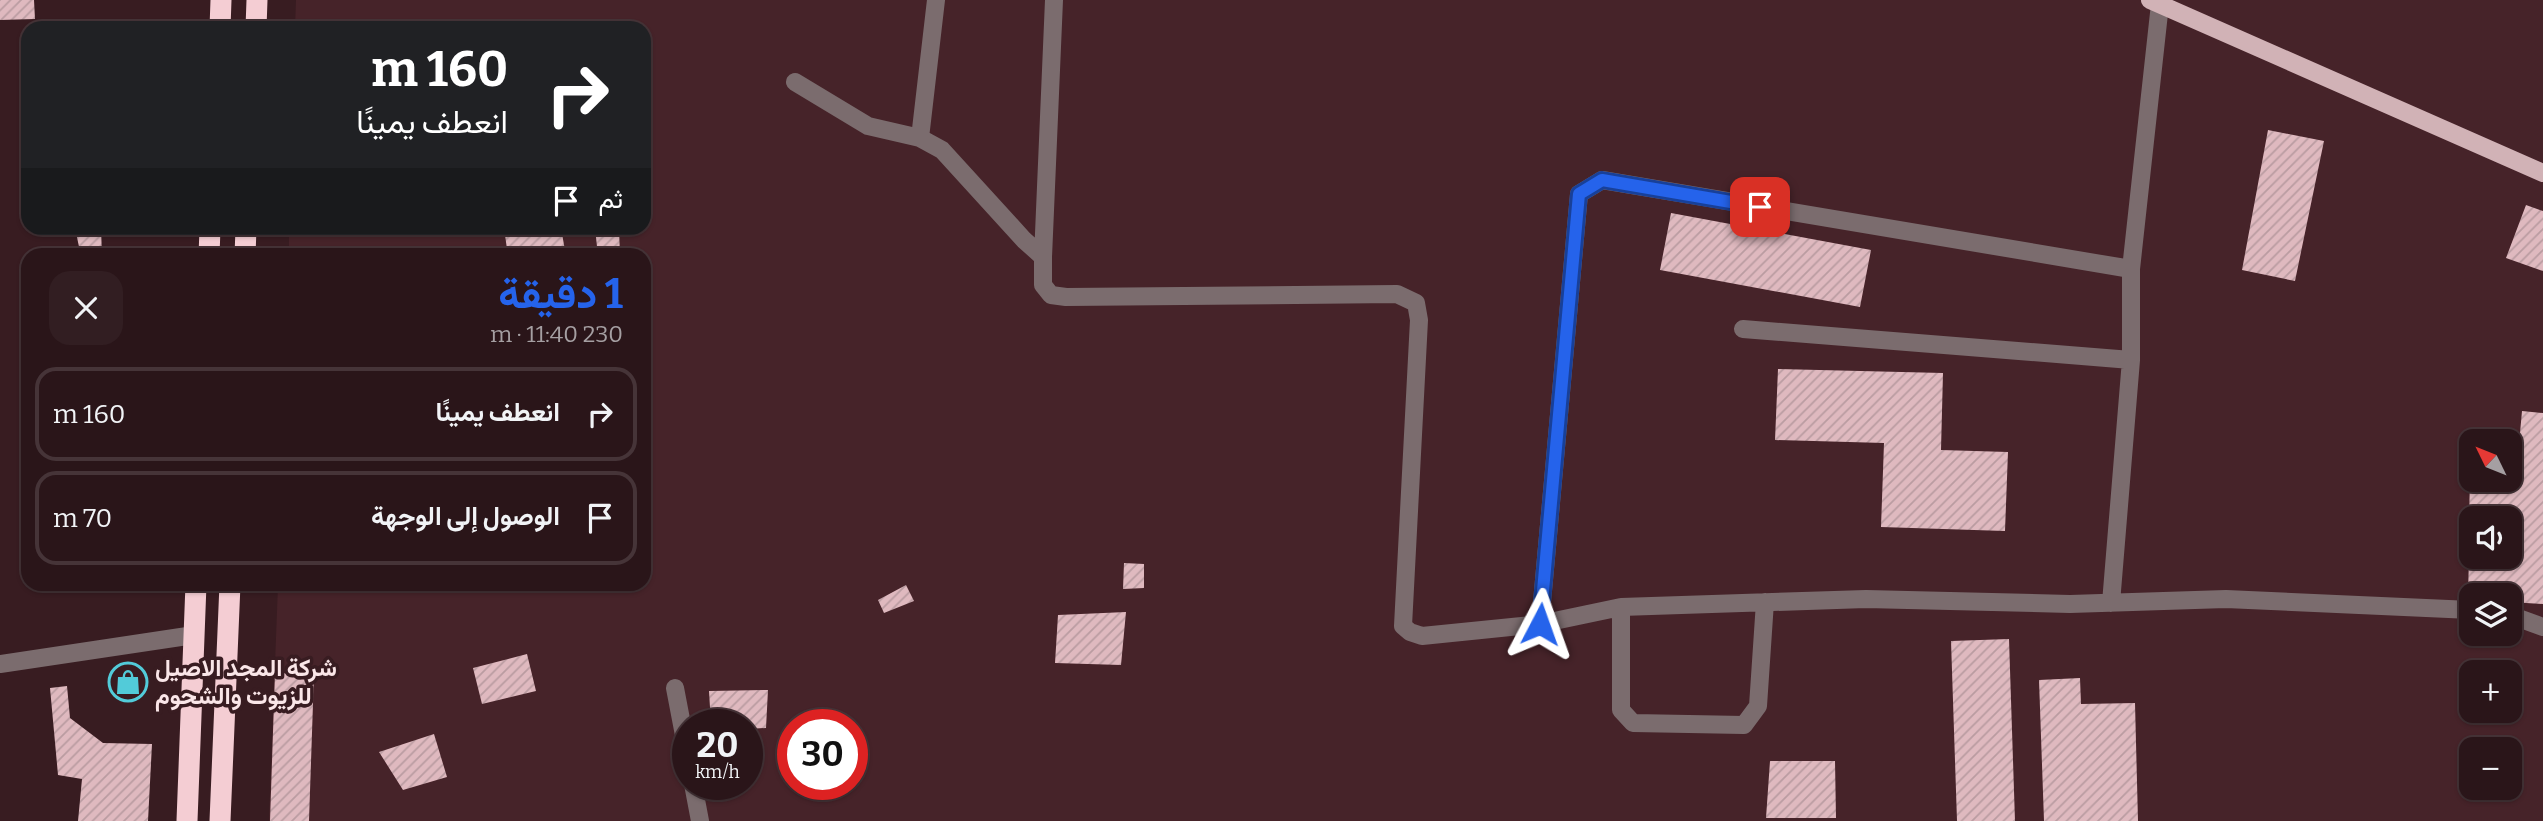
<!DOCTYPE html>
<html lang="ar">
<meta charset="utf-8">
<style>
:root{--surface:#2a1519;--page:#321e22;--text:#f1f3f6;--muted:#a59fa2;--line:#463438;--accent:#2563eb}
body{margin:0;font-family:Bitter,Vazirmatn,serif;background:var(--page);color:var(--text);direction:rtl;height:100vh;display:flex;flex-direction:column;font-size:26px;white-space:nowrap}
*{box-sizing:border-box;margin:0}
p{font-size:23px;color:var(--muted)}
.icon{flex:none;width:38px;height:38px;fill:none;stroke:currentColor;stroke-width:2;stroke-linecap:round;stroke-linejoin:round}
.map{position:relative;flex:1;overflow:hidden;direction:ltr}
.side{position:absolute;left:21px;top:248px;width:630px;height:343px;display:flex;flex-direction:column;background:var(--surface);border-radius:21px;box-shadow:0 2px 5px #0004,0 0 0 2px var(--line);direction:rtl}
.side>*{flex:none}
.guide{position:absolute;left:21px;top:21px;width:630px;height:214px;border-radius:21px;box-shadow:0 2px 5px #0004,0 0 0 2px var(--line);direction:rtl;background:#202124;color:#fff;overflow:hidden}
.needle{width:46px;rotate:313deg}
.tools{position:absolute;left:2459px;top:429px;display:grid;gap:14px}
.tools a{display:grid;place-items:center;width:63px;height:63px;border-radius:14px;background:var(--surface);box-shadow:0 2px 5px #0004,0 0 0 2px var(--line);font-size:35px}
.speed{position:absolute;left:672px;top:709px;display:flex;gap:14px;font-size:35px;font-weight:700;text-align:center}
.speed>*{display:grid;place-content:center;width:91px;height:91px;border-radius:50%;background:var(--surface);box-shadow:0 2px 5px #0004,0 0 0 2px var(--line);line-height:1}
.speed small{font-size:18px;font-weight:400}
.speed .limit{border:10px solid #d22;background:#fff;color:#111}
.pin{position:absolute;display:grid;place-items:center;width:60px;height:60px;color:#fff;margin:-30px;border-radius:14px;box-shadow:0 4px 10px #0006}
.me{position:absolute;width:77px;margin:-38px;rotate:4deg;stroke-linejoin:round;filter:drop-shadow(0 0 5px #0008)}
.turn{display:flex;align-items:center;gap:24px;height:147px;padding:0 28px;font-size:32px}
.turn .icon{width:91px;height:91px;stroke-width:2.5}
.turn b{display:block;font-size:49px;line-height:60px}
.then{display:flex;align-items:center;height:66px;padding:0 28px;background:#0003;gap:14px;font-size:26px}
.round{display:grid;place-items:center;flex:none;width:74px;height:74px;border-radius:21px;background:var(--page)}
.overview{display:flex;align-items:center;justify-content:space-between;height:119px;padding:0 28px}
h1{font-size:42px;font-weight:700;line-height:52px;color:var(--accent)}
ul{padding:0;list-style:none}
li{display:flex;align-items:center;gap:21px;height:94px;margin:0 14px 10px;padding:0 14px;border:4px solid var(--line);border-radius:21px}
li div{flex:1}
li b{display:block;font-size:26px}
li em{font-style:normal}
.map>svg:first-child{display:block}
.built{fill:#462329;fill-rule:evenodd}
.building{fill:url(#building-hatch)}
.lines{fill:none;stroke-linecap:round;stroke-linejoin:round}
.minor{stroke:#7b6c6e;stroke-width:18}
.major{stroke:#d1b2b6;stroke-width:18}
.highway{stroke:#f4cdd3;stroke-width:21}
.route-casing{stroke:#184099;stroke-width:18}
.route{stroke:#2563eb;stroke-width:12}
.labels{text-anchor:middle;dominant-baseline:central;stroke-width:7;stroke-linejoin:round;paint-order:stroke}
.poi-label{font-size:24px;font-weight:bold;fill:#fae6e8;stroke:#381c21;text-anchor:start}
</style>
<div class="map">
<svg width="2543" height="821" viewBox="0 0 2543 821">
<defs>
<pattern id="building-hatch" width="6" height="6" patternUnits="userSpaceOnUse" patternTransform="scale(1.75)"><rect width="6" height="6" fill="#dfb9bf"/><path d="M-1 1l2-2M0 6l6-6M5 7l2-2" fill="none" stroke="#ba9ca1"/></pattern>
</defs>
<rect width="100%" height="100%" fill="#381c21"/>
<path class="built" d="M296,0H2543V821H269L278,585L644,584V256L289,255V228H644V28H295ZM2471,441H2510V480H2471ZM2471,518H2510V556H2471ZM2471,595H2510V634H2471ZM2471,672H2510V710H2471ZM688,724H747V784H688ZM793,724H852V784H793ZM2471,749H2510V788H2471Z"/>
<path class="building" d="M0,0H34L35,19L0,20Z
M2268,130L2324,141L2295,281L2242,270Z
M2526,205L2543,211V271L2506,258Z
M1671,213L1871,250L1860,307L1660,270Z
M75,228H101L102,256H81Z
M504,228H561L566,256H508Z
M595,228H619L620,256H598Z
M1778,369L1943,373L1941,450L2008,452L2005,531L1881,527L1884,443L1775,440Z
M2522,411L2543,413V604L2510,602V595H2468L2469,556H2510V518H2469L2470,480H2510V454L2518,455Z
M1124,563L1144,564V588L1123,589Z
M906,585L914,601L884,613L878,600Z
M1126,612L1121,665L1055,663L1058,615Z
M2009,639L2015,821H1957L1951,641Z
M527,654L536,691L482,704L473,668Z
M275,673L314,674L309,821H270Z
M2080,678L2081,704L2135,703L2138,821H2044L2039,680Z
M67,686L70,718L103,743L152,744L148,821H78L82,779L58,775L50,688Z
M768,690L766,728L747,729V724H711L709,691Z
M434,734L447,777L403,790L379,752Z
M1770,761H1835L1836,818H1766Z"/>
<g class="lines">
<path class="minor" d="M795,82L868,126L920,138L942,150L1024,240L1043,257L1054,0
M920,138L936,0
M1043,257V285L1051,295L1066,297L1397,294L1416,303L1419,320L1403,626L1410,632L1422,636L1540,624L1579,194L1602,180L2131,269
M1743,329L2131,360
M1765,602L1758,706L1744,725L1633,723L1621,710V607L1866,599L2070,604L2226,599L2471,610
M2111,603L2131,360V269L2160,4
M2510,615L2543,627
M1540,624L1621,607
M0,664L194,635
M675,688L688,756
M693,784L700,821"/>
<path class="major" d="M2150,0L2543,173"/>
<path class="highway" d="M220,28L221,0
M256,28L257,0
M209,256L210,228
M245,256L246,228
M187,821L196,584
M220,821L230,584"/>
</g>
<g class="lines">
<defs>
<path id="route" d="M1540,624L1579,194L1602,180L1760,207"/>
</defs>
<use href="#route" class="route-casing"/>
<use href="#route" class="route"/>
</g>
<defs>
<symbol id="shop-ring" viewBox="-11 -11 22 22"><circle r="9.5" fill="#381c21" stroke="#52cbd9" stroke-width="1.5"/><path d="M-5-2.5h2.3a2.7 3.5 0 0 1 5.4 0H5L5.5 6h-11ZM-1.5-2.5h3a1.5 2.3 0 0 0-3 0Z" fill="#52cbd9"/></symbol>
</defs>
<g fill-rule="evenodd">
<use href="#shop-ring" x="106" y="660" width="44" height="44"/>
</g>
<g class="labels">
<g class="poi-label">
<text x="155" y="668">شركة المجد الاصيل<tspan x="155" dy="28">للزيوت والشحوم</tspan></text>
</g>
</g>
</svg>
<div class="tools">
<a><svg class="needle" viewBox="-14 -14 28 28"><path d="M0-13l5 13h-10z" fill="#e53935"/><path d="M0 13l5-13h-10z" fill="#a59fa2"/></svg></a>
<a><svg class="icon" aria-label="sound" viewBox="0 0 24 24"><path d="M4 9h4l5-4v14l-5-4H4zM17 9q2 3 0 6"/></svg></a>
<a><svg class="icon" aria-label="layers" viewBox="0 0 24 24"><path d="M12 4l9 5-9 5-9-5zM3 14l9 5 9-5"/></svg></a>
<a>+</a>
<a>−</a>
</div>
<div class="speed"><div>20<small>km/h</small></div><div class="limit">30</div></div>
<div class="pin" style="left:1760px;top:207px;background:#d93025"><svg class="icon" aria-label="arrive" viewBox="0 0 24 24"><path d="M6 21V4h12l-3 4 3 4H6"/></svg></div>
<svg class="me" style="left:1540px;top:624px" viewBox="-20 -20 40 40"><path d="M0-17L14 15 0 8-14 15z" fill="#2563eb" stroke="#fff" stroke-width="4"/></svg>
<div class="guide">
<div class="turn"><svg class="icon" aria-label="right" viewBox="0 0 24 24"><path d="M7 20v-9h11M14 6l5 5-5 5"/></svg><div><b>160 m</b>انعطف يمينًا</div></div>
<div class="then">ثم<svg class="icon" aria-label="arrive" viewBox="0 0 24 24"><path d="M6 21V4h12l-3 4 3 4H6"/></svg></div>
</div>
<section class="side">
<div class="overview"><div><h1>1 دقيقة</h1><p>230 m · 11:40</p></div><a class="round"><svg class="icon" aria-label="close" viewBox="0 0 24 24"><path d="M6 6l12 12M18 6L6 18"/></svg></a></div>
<ul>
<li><svg class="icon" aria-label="right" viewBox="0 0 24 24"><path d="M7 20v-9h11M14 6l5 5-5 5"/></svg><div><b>انعطف يمينًا</b></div><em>160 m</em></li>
<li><svg class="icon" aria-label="arrive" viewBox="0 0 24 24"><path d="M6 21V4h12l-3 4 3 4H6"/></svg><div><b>الوصول إلى الوجهة</b></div><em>70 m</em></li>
</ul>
</section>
</div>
